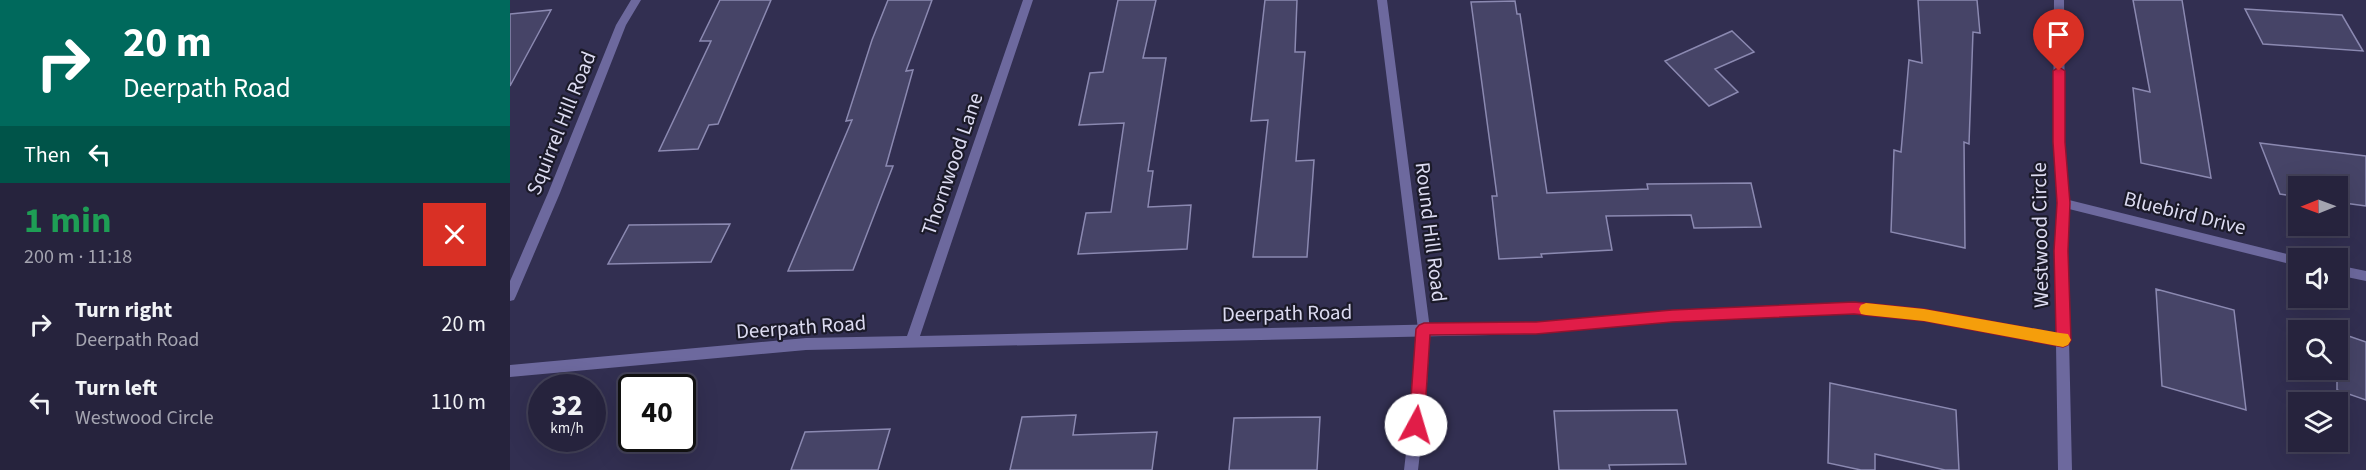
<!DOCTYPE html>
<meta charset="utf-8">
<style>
:root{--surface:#26233d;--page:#2e2b44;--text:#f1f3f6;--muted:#a4a4b0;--line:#424057}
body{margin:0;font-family:"Source Sans 3",sans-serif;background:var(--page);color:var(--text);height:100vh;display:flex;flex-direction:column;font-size:22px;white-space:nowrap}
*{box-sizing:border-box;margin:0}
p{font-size:20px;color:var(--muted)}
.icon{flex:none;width:33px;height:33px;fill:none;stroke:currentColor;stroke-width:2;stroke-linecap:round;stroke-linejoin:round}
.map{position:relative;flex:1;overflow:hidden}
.side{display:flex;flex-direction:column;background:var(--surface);width:510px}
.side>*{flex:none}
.guide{background:#00695c;color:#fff;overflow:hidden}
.needle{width:39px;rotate:269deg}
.fabs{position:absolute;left:1778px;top:176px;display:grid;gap:12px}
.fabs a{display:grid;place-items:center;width:60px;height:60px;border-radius:0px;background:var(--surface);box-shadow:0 6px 24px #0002,0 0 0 2px var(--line);font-size:30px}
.speed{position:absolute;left:18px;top:374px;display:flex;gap:12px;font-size:30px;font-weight:700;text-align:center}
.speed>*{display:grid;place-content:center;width:78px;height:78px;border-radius:50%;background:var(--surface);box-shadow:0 6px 24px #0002,0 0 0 2px var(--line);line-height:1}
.speed small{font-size:15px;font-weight:400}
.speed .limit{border:3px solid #111;border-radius:9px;background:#fff;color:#111}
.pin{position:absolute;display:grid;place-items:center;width:51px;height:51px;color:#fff;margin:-62px -26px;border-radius:50% 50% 50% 0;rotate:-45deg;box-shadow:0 0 6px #0007}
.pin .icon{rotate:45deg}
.me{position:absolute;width:66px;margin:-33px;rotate:6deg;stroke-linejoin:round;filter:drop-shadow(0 0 4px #0008)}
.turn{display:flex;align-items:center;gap:21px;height:126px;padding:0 24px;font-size:27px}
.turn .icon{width:78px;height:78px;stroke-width:2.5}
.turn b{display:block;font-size:42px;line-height:51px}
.then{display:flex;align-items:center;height:57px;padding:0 24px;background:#0003;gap:12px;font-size:22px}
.round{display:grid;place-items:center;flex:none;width:63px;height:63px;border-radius:0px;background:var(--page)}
.headline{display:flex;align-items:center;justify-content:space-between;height:102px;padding:0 24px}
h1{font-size:36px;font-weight:700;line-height:45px;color:#1e9e55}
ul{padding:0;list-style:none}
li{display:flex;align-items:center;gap:18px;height:78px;padding:0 24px}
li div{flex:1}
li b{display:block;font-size:22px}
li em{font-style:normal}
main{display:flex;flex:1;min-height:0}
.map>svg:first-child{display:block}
.building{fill:#464467;stroke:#8b89b1;stroke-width:1.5}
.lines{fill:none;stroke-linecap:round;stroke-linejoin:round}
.minor{fill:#6d699e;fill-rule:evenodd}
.tertiary{fill:#6d699e;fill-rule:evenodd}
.route{fill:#e11d48;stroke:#92132f;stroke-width:1.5}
.slow{fill:#f59e0b}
.labels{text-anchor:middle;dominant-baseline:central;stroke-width:4.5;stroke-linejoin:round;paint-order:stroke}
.street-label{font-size:21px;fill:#dcdbf1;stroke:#1b1a29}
</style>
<main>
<section class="side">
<div class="guide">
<div class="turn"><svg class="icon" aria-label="right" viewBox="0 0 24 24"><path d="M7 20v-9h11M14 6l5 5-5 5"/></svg><div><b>20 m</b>Deerpath Road</div></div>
<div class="then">Then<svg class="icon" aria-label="left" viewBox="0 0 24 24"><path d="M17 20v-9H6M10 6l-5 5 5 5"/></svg></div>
</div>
<div class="headline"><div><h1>1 min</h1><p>200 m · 11:18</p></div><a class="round" style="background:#d93025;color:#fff"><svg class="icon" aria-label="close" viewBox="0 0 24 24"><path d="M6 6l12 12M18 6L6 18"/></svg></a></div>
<ul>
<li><svg class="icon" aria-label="right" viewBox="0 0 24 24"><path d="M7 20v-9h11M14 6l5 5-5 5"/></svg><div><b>Turn right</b><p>Deerpath Road</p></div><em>20 m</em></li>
<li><svg class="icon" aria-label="left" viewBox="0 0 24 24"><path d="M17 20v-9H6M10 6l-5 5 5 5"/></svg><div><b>Turn left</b><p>Westwood Circle</p></div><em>110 m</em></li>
</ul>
</section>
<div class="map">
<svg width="1856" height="470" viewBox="0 0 1856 470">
<rect width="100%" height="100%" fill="#322f51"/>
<path class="building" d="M210,0H261L208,124L199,125L188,149L149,151L201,41H190Z
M378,0H422L396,71L403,70L376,166H383L343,270L278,271L342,120L336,121L362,40Z
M608,0H646L633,58H656L638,171H643L638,207L681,205L677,249L568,254L576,213L601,212L614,123L569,125L580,73L593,72Z
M755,0H787L785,52H795L786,161L804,160L797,257H743L758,120L741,121Z
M1408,0H1467L1470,33L1463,32L1459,144L1454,142L1455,248L1381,232L1384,150L1391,152L1399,60L1412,63Z
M1623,0H1672L1701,178L1631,163L1623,88L1640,92Z
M1005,1L1007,14H1010L1037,193L1138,189L1137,184L1241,183L1251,227L1184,228L1181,215L1096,216L1102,250L1031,254L1032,257L989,259L982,196H987L961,2Z
M1735,9L1832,15L1853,51L1753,44Z
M41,10L0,86V14Z
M1222,31L1244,52L1205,69L1228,92L1199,106L1155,61Z
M1750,143L1856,156V206L1827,202V186H1788V197L1770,194Z
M220,224L201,262L98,264L119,225Z
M1646,289L1724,310L1736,410L1652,386Z
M1827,332L1856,342V400L1827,390Z
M1320,383L1446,410L1449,470H1435L1365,454V470H1351L1318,463Z
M1167,410L1176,464L1099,465L1100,470H1049L1044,411Z
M566,415L563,435L647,432L642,470H500L512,417Z
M810,417L807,470H719L724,418Z
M380,429L368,470H281L295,432Z"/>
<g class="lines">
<path class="minor" d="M121,0H131L116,25L50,193L6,296L4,300L0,301V281L38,193L106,25Z
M513,0H523L410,336L1026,322L1162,311L1344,303L1414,310L1546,333L1545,251L1547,203L1543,142L1544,0H1554L1555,142L1559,200L1793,258H1788V266L1559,209L1557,251L1562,470H1548L1546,344L1414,320L1344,313L1162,321L1026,334L296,350L0,377V365L296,338L397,336Z
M1827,265L1856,271V281L1827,275Z"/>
<path class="tertiary" d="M867,0H877L920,329L916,402L908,470H894L902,402L908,329Z"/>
</g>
<path class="route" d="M1549,67L1555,71V142L1560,203L1558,251L1561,340L1558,345L1553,347L1414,321L1344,314L1162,322L1026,334L920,335L914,425L912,430L906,432L901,430L899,425L906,329L909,325L914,323L1026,322L1162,310L1344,302L1414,309L1546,333L1544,251L1547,203L1543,142V71Z"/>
<path class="slow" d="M1356,303L1414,309L1550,333L1558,334L1561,340L1558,345L1553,347L1414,321L1356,315L1351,314L1349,309L1351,305Z"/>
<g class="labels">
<g class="street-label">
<text transform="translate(51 123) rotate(-68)">Squirrel Hill Road</text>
<text transform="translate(442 164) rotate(-71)">Thornwood Lane</text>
<text transform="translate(1675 213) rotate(14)">Bluebird Drive</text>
<text transform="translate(921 232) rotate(83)">Round Hill Road</text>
<text transform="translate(1530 235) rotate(-91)">Westwood Circle</text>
<text transform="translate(777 313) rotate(-1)">Deerpath Road</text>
<text transform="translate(291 327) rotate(-4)">Deerpath Road</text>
</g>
</g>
</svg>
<div class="fabs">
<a><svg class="needle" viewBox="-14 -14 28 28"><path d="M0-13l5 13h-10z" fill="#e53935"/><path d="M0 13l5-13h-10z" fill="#a4a4b0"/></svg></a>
<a><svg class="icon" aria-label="sound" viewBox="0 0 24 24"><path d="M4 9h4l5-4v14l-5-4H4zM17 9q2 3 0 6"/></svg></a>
<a><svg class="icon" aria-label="search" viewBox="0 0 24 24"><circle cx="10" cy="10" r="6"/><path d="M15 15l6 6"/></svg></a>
<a><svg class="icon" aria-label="layers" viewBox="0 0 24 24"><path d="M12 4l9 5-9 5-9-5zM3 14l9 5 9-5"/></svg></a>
</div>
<div class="speed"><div>32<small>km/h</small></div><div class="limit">40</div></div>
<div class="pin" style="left:1549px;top:71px;background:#d93025"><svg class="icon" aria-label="arrive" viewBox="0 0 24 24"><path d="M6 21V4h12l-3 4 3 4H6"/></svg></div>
<svg class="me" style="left:906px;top:425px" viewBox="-20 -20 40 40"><circle r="19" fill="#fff"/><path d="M0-13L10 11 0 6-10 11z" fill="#e11d48"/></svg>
</div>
</main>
